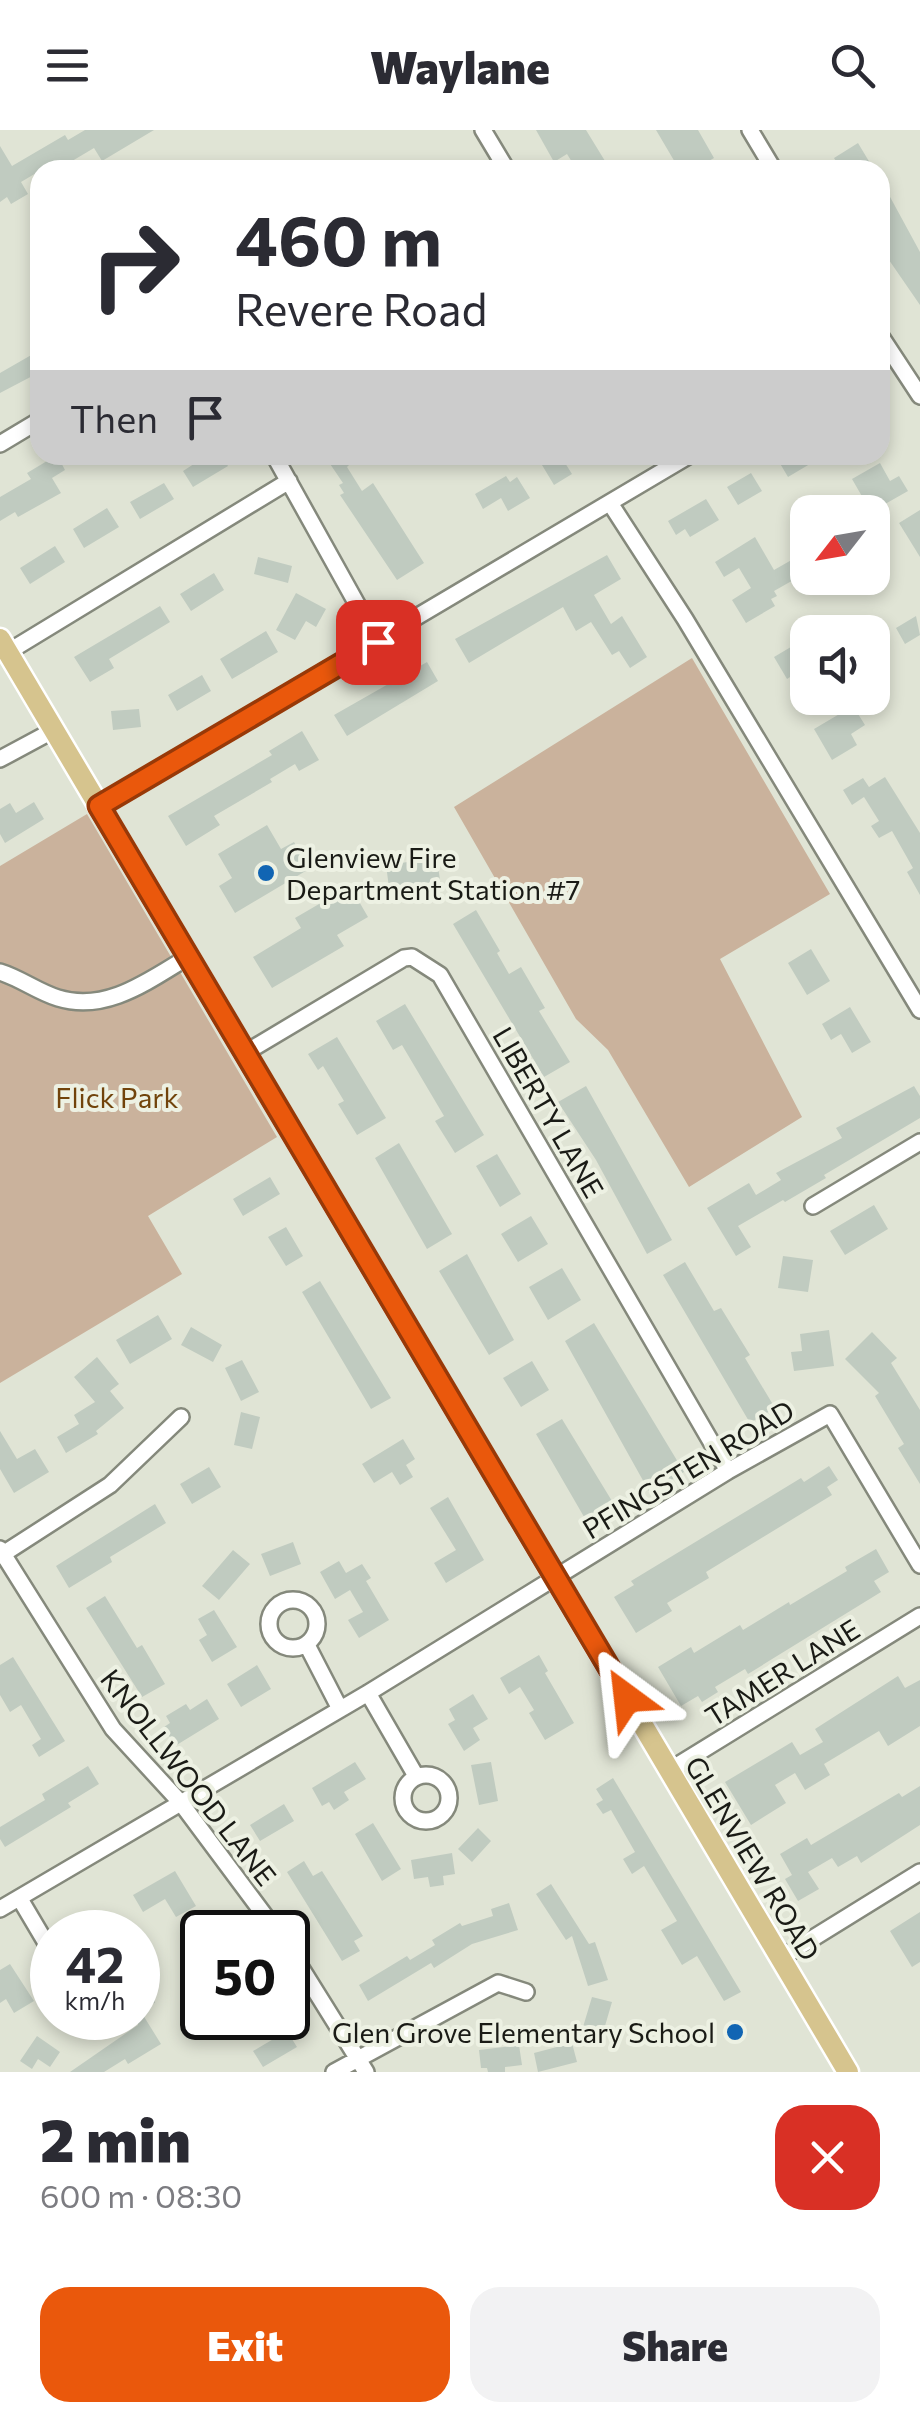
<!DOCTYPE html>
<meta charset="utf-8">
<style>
:root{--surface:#fff;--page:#f2f2f3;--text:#2b2b33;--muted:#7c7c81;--accent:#ea580c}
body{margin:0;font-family:Commissioner,sans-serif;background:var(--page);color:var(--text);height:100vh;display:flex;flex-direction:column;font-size:38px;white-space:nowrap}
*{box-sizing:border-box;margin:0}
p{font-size:32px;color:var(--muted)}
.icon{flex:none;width:55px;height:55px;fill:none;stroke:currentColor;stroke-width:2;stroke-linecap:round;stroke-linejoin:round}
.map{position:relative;height:1942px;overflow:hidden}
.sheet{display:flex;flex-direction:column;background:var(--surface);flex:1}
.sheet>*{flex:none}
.banner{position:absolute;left:30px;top:30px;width:860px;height:305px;border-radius:30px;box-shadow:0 5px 15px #0003;background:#fff;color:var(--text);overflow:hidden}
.needle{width:65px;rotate:239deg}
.fabs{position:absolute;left:790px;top:365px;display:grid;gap:20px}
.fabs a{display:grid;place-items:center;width:100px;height:100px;border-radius:20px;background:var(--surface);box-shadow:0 5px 15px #0003;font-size:50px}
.speed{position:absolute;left:30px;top:1780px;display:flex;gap:20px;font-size:50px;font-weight:700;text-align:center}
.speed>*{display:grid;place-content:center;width:130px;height:130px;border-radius:50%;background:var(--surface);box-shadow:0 5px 15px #0003;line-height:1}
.speed small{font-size:25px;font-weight:400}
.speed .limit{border:5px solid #111;border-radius:15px;background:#fff;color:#111}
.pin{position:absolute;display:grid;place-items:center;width:85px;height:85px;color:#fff;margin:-42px;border-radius:20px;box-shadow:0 5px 15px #0006}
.me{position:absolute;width:110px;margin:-55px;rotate:330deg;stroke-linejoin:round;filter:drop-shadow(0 0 8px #0008)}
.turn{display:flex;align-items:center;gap:35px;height:210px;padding:0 40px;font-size:45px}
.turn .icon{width:130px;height:130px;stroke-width:2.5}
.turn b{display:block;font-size:70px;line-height:85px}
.then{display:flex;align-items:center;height:95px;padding:0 40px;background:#0003;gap:20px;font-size:38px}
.round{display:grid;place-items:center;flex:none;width:105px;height:105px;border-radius:30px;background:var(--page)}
.head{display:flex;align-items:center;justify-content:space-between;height:170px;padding:0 40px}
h1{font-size:60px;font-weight:800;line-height:75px}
.action{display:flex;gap:20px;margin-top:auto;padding:20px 40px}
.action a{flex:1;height:115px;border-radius:30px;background:var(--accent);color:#fff;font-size:40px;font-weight:800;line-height:115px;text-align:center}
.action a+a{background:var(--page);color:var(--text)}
header{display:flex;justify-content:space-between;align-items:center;height:130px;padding:0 40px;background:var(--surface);font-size:45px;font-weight:800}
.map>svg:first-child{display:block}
.green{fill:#cab29c}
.building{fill:#c0cbc0}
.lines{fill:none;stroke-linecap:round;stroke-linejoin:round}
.minor-casing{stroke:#85897c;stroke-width:20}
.major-casing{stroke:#fff;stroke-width:25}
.minor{stroke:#fff;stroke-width:15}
.major{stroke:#d6c48e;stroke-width:20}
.route-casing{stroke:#983908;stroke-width:25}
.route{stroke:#ea580c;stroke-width:18}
.poi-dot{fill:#1165b3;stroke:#edf1e3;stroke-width:4}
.labels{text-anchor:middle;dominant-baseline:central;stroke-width:8;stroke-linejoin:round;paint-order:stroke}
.poi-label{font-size:28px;fill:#1a1b16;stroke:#edf1e3;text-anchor:start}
.park-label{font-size:28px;fill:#71430b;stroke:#edf1e3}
.street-label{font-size:28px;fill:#1a1b16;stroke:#edf1e3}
</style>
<header><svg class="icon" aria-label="menu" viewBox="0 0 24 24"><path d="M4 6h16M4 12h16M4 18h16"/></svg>Waylane<svg class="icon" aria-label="search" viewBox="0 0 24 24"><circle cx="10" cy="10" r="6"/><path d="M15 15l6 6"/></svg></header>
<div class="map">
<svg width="920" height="1942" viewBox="0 0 920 1942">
<rect width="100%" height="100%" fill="#e0e4d5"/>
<path class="green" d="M692,528L830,764L720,829L802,987L689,1057L608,920L576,889L454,677Z
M87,684L277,1007L148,1086L182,1144L0,1253V736Z"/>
<path class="building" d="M85,0H154L102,31L94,18L62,37L58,30L21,52L28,64L11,74L7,67L0,72V16L12,36L65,5L68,10Z
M536,0H586L605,31L590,40H577L567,24L554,32Z
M656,0H698L714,28L693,40H688L685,35L679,39Z
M858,13L870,33L859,40H841L834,28Z
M889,65L920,122V175L880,117V70Z
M40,220V242L0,263V243Z
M57,325L65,340L52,348L61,363L18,387L15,382L0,391V367L31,349L27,343Z
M193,325H221L228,336L193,357L183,341L197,332Z
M324,325H346L351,333L347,337L362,361L373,353L424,433L397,450L340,365L344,363L339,355L343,353Z
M536,325H560L572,344L554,355Z
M775,325H825L788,347Z
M880,333L890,351L899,346L908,361L871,382L852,349Z
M751,343L762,361L738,375L727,357Z
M506,346L510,352L517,347L530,368L508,381L501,368L483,379L475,364Z
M164,353L174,369L140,389L130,372Z
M706,369L719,390L690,407L685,399L676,405L668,391Z
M107,378L119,397L84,418L73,399Z
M920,380V427L899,393Z
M755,407L774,440L795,428L804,444L774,461L777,466L771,469L775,476L746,493L732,470L751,458L739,438L724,447L715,432Z
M55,416L65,432L30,454L20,438Z
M607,425L621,449L594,465L611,494L622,486L647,527L630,538L619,521L612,525L591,492L576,501L563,477L469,533L455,509Z
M258,427L292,436L288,453L254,444Z
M214,443L224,460L191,481L180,464Z
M296,463L326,479L316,497L306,491L295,510L276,500Z
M160,476L170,492L109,529L114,538L90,552L74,527Z
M916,486L920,505L905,514L896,498Z
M266,501L278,522L232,549L220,529Z
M801,511L808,521V557L798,542L787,549L774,527Z
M427,532L438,551L347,606L334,585Z
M202,545L211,561L177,581L168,565Z
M853,576L865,595L851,604L857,615L832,630L814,599Z
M139,579L141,597L113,600L111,581Z
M302,601L319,630L299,641L295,634L270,649L272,652L214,686L220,695L186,716L168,686L272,625L269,621Z
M885,647L920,703V765L907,742L913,738L892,701L879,708L871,696L879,691L864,667L852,675L843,660L863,648L869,657Z
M34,672L44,689L5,713L0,704V679L10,673L16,683Z
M267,695L281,719L294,712L309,739L235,783L219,756L232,748L218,724Z
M437,728L441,758L390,765L386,735Z
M350,756L368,787L337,805L344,816L272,858L253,827L301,798L295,788Z
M476,780L500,821L497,823L509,844L521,837L545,878L539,881L570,932L544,947L453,794Z
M811,819L830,851L807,865L788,833Z
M405,874L484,1005L455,1023L435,991L444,986L402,915L393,920L376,891Z
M850,877L871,912L852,923L841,904L831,910L822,894Z
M337,907L386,988L357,1005L338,974L344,971L323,936L318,940L308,924Z
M586,956L672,1110L647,1124L596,1030L558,972Z
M914,956L920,966V988L824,1045L826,1048L785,1072L783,1070L738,1096L751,1117L736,1126L707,1078L749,1053L756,1065L781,1050L776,1043L842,1008L836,998Z
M399,1013L452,1104L427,1119L375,1028Z
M497,1024L521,1064L500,1077L476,1036Z
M270,1047L280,1064L243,1086L233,1069Z
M874,1075L888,1099L845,1125L830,1101Z
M531,1086L548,1114L518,1132L501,1104Z
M286,1097L303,1126L286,1136L268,1107Z
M467,1124L514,1210L489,1225L439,1141Z
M783,1126L813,1130L808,1162L778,1158Z
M685,1132L714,1181L721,1178L750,1225L745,1228L775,1278L750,1293L663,1145Z
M562,1138L581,1170L548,1190L529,1157Z
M320,1151L391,1268L371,1279L302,1162Z
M158,1185L172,1209L130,1234L116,1210Z
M594,1193L684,1342L650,1363L565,1211Z
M191,1197L222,1215L213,1232L181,1215Z
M829,1200L834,1236L794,1241L791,1222L802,1221L800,1204Z
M872,1202L897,1228L891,1233L920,1280V1354L898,1318L904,1314L875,1266L879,1263L845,1229Z
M97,1227L119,1254L110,1261L124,1278L96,1301L98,1304L66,1323L57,1307L79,1294L74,1285L95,1272L74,1247Z
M242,1230L259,1262L241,1271L225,1238Z
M532,1231L549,1260L521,1277L503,1248Z
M241,1282L260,1287L252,1319L234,1315Z
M562,1289L615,1376L587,1392L536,1304Z
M0,1301L17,1329L35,1319L49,1342L14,1363L0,1339Z
M403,1309L415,1329L406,1335L413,1347L400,1355L392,1342L374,1353L362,1334Z
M829,1336L838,1350L827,1357L832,1365L706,1442L709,1448L667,1473L672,1481L636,1503L614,1467L634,1455L631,1451L801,1348L804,1352Z
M209,1337L221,1357L192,1374L180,1354Z
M448,1367L484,1430L446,1453L434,1433L456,1420L430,1378Z
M155,1374L166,1393L110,1427L112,1432L69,1458L56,1436Z
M293,1412L301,1434L270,1446L261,1424Z
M876,1419L889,1442L874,1451L881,1462L748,1544L745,1539L715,1557L718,1562L702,1572L698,1566L681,1576L658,1537L691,1517L694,1523L740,1495L743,1500L789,1472L790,1475L847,1441L845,1437Z
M233,1420L250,1434L219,1470L202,1456Z
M339,1431L346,1443L362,1434L371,1448L366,1451L389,1490L359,1508L348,1490L363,1482L350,1460L335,1469L320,1442Z
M105,1466L137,1518L142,1515L165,1554L142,1567L86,1478Z
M214,1480L237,1517L212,1532L199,1510L207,1505L198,1489Z
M539,1525L548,1541L545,1543L574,1593L545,1610L529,1583L534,1580L520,1557L509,1564L500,1548Z
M13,1527L65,1611L39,1627L32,1615L41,1609L21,1575L10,1582L0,1565V1535Z
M257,1535L271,1559L241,1577L227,1554Z
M898,1546L905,1558L920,1550V1596L888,1616L879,1601L824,1634L830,1645L805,1660L795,1643L775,1655L786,1673L751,1695L725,1652L792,1612L800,1625L823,1612L815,1599Z
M473,1564L488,1589L473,1598L480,1610L464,1621L448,1594L455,1590L449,1579Z
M207,1569L219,1589L175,1616L164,1597L170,1593L166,1586L186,1574L190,1580Z
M355,1632L366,1649L344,1662L349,1670L334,1680L329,1672L322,1676L312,1658Z
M491,1632L498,1671L479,1675L471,1635Z
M88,1636L99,1654L68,1673L71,1677L5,1717L0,1709V1697L45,1670L42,1664Z
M613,1648L741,1862L724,1871L697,1826L682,1835L661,1800L677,1791L644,1736L632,1744L623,1729L635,1722L611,1680L603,1684L596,1674L603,1670L596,1659Z
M920,1656V1695L861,1733L857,1726L838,1737L832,1728L808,1742L819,1759L798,1771L785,1749L792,1745L780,1724L807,1708L811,1715L899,1663L902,1667Z
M284,1674L294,1691L260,1711L250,1695Z
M373,1693L401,1739L382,1751L355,1704Z
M478,1698L491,1711L472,1732L458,1719Z
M452,1723L455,1744L443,1746L444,1755L430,1757L428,1747L414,1749L411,1730Z
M304,1731L313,1746L322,1741L363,1806L354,1811L360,1821L342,1831L287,1742Z
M175,1741L196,1776L176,1787L165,1769L143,1782L133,1765Z
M551,1754L589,1814L595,1812L608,1850L588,1856L572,1806L566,1810L536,1764Z
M509,1773L518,1800L472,1814L434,1838L431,1833L368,1871L359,1855L407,1826L410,1830L435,1815L432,1810L460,1793L462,1796L493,1786L491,1779Z
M920,1782V1832L912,1837L890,1801Z
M10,1834L34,1871L14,1883L6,1869L0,1873V1840Z
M149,1835L155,1873L138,1876V1837Z
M592,1867L612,1872L600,1913L580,1907Z
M138,1877L161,1914L128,1934L125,1929L104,1942H70L138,1895Z
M287,1901L297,1917L263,1937L253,1921Z
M37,1906L60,1922L50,1937L38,1929L32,1939L20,1931Z
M572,1913L577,1932L538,1942L534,1923Z
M519,1915L522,1935L505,1937V1942H488L487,1938H481L479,1920Z"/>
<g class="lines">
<defs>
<path id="minor" d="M483,0L507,40
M750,0L774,40
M880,205L920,266
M0,314L40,290
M274,325L378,512
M610,373L685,489L920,880
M8,522L289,351
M0,629L54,600
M99,675L690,325
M0,842C20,848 38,862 58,868C106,883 148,851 188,827
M245,923L404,828L412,827L440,845L728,1341
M813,1076L920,1012
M0,1419L113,1599L181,1673L277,1802
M0,1426L110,1355L181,1287
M269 1494a24 24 0 1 1 48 0a24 24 0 1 1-48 0Z
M307,1515L340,1579
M368,1563L416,1646
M670,1640L920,1486
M403 1668a23 23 0 1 1 46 0a23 23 0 1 1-46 0Z
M20,1769L52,1823
M0,1779L368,1563L728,1341L830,1284L920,1435
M288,1817L366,1942
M781,1828L920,1742
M334,1942L498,1853L526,1862"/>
<path id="major" d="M0,509L848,1942"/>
</defs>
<use href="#minor" class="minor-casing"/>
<use href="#major" class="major-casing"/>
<use href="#minor" class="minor"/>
<use href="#major" class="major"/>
</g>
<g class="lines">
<defs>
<path id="route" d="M378,512L99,676L627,1568"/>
</defs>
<use href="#route" class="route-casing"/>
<use href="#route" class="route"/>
</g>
<g class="poi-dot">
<circle cx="266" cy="743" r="10"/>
<circle cx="735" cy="1902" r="10"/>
</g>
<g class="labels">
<g class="poi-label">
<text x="286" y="727">Glenview Fire<tspan x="286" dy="32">Department Station #7</tspan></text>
<text x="715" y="1902" text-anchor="end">Glen Grove Elementary School</text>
</g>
<g class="park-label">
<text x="117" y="967">Flick Park</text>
</g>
<g class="street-label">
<text transform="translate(549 982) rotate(60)">LIBERTY LANE</text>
<text transform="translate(688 1339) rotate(-31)">PFINGSTEN ROAD</text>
<text transform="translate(782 1542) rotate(-32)">TAMER LANE</text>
<text transform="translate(189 1647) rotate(52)">KNOLLWOOD LANE</text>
<text transform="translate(753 1728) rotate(59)">GLENVIEW ROAD</text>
</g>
</g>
</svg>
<div class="fabs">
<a><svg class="needle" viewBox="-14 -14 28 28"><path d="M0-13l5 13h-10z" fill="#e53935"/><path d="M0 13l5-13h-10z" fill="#7c7c81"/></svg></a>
<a><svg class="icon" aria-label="sound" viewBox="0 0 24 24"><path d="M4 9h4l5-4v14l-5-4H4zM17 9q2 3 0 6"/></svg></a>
</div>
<div class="speed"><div>42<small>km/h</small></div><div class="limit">50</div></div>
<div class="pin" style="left:378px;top:512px;background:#d93025"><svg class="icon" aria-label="arrive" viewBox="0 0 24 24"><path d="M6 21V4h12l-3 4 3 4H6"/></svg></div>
<svg class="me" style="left:627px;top:1568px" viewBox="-20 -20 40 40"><path d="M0-17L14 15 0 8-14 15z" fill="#ea580c" stroke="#fff" stroke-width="4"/></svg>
<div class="banner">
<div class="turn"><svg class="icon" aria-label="right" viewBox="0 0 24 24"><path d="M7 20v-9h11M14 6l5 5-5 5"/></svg><div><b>460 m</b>Revere Road</div></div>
<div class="then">Then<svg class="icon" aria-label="arrive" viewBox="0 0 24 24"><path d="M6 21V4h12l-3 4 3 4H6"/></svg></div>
</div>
</div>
<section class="sheet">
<div class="head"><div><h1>2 min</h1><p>600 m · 08:30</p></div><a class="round" style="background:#d93025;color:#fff"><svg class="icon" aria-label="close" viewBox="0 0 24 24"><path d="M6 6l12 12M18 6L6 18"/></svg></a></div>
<div class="action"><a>Exit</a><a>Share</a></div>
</section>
